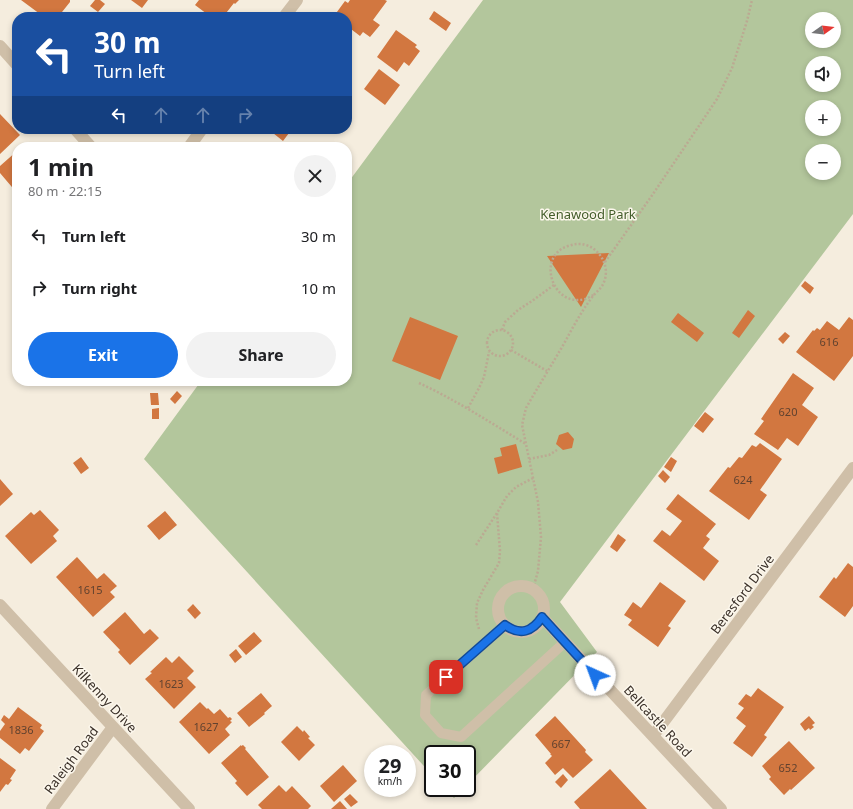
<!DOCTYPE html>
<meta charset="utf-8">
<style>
:root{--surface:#fff;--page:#f2f2f2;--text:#202124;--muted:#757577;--accent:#1a73e8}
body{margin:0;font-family:"Noto Sans",sans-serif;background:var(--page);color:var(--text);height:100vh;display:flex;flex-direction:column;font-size:15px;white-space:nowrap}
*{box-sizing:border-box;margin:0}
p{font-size:13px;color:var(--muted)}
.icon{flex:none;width:22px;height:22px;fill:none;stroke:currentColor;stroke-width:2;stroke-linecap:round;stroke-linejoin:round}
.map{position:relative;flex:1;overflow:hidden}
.panel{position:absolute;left:12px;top:142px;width:340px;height:244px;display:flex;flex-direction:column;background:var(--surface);border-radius:16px;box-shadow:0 2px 6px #0003}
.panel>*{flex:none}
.top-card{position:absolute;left:12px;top:12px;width:340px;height:122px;border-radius:16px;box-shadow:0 2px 6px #0003;background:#1a4fa0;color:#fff;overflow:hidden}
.needle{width:26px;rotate:76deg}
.buttons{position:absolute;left:805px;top:12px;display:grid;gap:8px}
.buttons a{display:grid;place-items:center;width:36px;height:36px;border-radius:50%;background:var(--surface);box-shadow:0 2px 6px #0003;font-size:20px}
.speed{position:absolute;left:364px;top:745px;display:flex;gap:8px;font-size:20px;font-weight:700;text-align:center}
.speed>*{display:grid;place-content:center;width:52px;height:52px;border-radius:50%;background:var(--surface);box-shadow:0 2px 6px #0003;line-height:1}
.speed small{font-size:10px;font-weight:400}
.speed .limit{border:2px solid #111;border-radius:6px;background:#fff;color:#111}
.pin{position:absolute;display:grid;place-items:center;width:34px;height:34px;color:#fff;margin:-17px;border-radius:8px;box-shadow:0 2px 6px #0006}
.me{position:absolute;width:44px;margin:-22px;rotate:317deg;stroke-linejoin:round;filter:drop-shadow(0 0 3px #0008)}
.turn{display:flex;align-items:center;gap:14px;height:84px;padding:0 16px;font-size:18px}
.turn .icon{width:52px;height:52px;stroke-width:2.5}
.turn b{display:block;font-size:28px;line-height:34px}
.lanes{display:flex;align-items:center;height:38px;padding:0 16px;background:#0003;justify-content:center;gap:20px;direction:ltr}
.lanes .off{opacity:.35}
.round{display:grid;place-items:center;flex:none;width:42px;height:42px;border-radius:21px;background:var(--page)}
.headline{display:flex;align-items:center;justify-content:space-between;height:68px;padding:0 16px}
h1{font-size:24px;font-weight:700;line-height:30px}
.primary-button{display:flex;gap:8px;margin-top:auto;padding:8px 16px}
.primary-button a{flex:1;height:46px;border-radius:24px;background:var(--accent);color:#fff;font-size:16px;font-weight:700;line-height:46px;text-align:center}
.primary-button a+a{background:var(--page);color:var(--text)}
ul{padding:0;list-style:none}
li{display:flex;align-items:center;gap:12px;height:52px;padding:0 16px}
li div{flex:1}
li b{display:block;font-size:15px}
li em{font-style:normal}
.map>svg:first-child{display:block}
.green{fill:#b3c69c;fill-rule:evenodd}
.building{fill:#d27740}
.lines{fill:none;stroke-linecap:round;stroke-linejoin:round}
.path{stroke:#bba992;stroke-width:2.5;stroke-dasharray:2 2;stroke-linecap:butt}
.lane{stroke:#cfbfa8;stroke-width:10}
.street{stroke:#cfbfa8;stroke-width:12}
.route-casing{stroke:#114b97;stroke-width:10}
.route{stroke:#1a73e8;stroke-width:7}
.labels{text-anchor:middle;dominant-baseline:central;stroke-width:3;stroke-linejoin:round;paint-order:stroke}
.number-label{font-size:11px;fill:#61422f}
.park-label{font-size:13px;fill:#435d2a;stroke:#fcf7ec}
.street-label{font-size:13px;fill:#3b3129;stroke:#fcf7ec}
</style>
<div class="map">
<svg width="853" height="809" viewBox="0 0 853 809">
<rect width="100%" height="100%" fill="#f5edde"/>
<path class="green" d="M483,0H853V214L560,602L597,652L467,785V754H433V776L144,459L201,381H347V184ZM812,19H834V41H812ZM812,63H834V85H812ZM812,107H834V129H812ZM812,151H834V173H812Z
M444,788H464L454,798Z"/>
<path class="building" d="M21,0H70V2L58,17H44Z
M95,0H100L105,4L98,12L90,6Z
M131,0H148L142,8Z
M199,0H239L235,4L234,3L223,17H211L195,5Z
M350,0H385L387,1L373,20L380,25L370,37L363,32L360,36L347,26V17L334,16L345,1L348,3Z
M434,11L451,23L446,31L429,19Z
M166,12L173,17H163Z
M396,30L417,45L415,47L420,51L409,66L404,62L397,72L377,57Z
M379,69L400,85L385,105L364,89Z
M0,114L20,135L0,154Z
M268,129H292L283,141Z
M17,151V193L0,173V166Z
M609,253L581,307L547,256Z
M805,281L814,288L810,294L801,286Z
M748,310L755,316L739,338L732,333Z
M678,313L704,333L697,342L671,322Z
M410,317L458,336L440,380L392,361Z
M849,317L853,320V356L834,381L796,352L813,330L814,331L817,328L820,330L827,321L839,330Z
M785,332L790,336L783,344L778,339Z
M793,373L814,388L802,405L818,417L798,446L787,438L778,450L754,434L764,421L761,419Z
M177,391L182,396L175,404L170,399Z
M150,393H158L159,405H151Z
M159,408V419H152V409Z
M705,412L714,419L703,433L694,426Z
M568,432L574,439L572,448L563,450L556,444L559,435Z
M760,443L782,459L760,490L767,495L749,520L709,491L728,467L730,468L739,457L742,458L752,445L756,447Z
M516,444L522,467L498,474L494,458L502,456L500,448Z
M81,457L89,468L81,474L73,463Z
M671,457L677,461L671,472L664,467Z
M663,470L670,477L665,483L658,476Z
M0,479L13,494L0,506Z
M678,494L716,524L706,536L710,539L703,548L719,561L704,581L653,541L662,530L670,536L682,521L666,509Z
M40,510L59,530L53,536L57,541L31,564L5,536L31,512L34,515Z
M165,511L177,525L159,540L147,526Z
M618,534L626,540L617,552L610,547Z
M77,557L97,579L104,573L117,586L110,592L115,597L93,617L56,577Z
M848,563L853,567V606L845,617L819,597L834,577L836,579Z
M660,582L686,601L668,626L671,628L658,647L628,625L632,620L624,615L633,602L641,608Z
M193,604L201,613L195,619L187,610Z
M125,612L144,634L150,629L159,638L130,665L118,652L120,650L103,632Z
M254,632L262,641L246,655L238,646Z
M236,649L242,657L235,663L229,655Z
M179,656L194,671L187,678L196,687L174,709L145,679L152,673L150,672L166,657L172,663Z
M758,688L784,707L764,735L767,737L752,757L733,743L746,726L736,718L744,708L738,704L746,694L751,697Z
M261,693L272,706L264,713L265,714L249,727L237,713Z
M200,702L207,709L208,708L214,714L220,709L228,718L230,717L232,719L230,721L232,722L225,729L230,735L209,754L179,722Z
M18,707L42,725L40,728L44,731L29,751L25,748L20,754L0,738V731L5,724L1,720L4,715L9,719Z
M555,716L586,750L585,752L593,760L573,778L563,768L555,775L545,763L552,756L550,754H551L535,735Z
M809,716L815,723L812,725L814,727L810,730L809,728L805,731L800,724Z
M297,726L303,732L304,730L310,737L308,738L315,745L299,761L281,742Z
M789,741L815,768L791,790L790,789L784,795L769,779L771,777L762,766Z
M241,745V746L243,745L246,748L245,749L269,777L247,796L235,783L237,781L221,763Z
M0,758L16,770L10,779L12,780L8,785L6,784L0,792Z
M343,765L357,781L334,802L320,786Z
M610,769L647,809H580L574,802Z
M563,774L568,780L561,788L555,782Z
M279,785L286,792L292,786L311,806L308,809H262L258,805Z
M350,794L358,802L351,807L344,799Z
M340,801L347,809H331Z"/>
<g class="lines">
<path class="path" d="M605,262L653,194L717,99L732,68L747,21L752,0
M502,330L505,322L518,310L532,301L554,285
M487 343a13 13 0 1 1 26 0a13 13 0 1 1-26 0Z
M511,350L547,371
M419,383C456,400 491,423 526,444
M468,408L479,388L484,377L489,352
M529,459L549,455L557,450
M476,545L497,513
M533,589L538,571L541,537L538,502L522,425L526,408C539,385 553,363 566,340C574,325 583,309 593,296C597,291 602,288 604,282C610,267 601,250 586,245C580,243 574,244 568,246C536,256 552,308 585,299C588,298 591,296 594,295
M479,629L476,618L477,603L483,590L499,563L500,551L497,513L507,496L516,487L533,478"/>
<path class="lane" d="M505,625L426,695L425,715L441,733L461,737L565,642"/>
<path class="street" d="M284,17L297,0
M0,46L17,65
M75,129L91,147
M189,147L202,129
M498 609a23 23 0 1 1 46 0a23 23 0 1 1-46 0Z
M0,605L189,809
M542,617L721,809
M653,736L853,468
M52,809L113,727"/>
</g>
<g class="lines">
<defs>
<path id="route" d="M446,677L505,625C520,636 532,632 542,617L595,675"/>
</defs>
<use href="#route" class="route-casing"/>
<use href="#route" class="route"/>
</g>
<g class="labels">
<g class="number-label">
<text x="829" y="341">616</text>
<text x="788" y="411">620</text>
<text x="743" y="479">624</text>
<text x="90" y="589">1615</text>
<text x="171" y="683">1623</text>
<text x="206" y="726">1627</text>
<text x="21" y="729">1836</text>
<text x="561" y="743">667</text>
<text x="788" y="767">652</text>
</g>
<g class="park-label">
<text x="588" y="214">Kenawood Park</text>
</g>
<g class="street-label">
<text transform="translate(742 594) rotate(-53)">Beresford Drive</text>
<text transform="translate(105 698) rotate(47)">Kilkenny Drive</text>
<text transform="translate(658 721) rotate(47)">Bellcastle Road</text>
<text transform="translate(71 760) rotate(-53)">Raleigh Road</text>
</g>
</g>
</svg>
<div class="buttons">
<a><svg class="needle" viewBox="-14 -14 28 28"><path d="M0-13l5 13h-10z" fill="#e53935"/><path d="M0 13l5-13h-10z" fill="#757577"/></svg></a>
<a><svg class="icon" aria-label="sound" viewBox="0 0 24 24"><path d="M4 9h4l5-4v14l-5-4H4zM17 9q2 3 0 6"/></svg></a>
<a>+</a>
<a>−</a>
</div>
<div class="speed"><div>29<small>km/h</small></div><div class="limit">30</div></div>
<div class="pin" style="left:446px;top:677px;background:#d93025"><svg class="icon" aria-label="arrive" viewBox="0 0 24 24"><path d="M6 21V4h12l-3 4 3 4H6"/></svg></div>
<svg class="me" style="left:595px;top:675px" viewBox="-20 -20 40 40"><circle r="19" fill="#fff"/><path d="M0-13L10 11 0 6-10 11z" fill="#1a73e8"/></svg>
<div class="top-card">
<div class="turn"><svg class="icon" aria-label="left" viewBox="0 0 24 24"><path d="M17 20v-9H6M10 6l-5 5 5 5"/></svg><div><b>30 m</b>Turn left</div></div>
<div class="lanes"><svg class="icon" aria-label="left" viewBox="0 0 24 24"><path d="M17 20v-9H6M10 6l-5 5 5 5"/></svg><svg class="icon off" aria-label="ahead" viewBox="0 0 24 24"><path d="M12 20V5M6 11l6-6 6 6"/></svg><svg class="icon off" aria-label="ahead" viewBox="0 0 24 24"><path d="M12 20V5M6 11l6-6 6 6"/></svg><svg class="icon off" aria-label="right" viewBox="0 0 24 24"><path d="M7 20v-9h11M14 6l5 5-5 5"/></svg></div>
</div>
<section class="panel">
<div class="headline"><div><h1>1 min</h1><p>80 m · 22:15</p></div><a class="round"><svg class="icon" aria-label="close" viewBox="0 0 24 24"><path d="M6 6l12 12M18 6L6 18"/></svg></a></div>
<ul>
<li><svg class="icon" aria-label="left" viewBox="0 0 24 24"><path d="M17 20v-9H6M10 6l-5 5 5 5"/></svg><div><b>Turn left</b></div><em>30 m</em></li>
<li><svg class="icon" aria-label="right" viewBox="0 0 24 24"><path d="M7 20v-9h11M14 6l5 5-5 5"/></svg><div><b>Turn right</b></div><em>10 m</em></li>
</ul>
<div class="primary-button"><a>Exit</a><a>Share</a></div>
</section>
</div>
